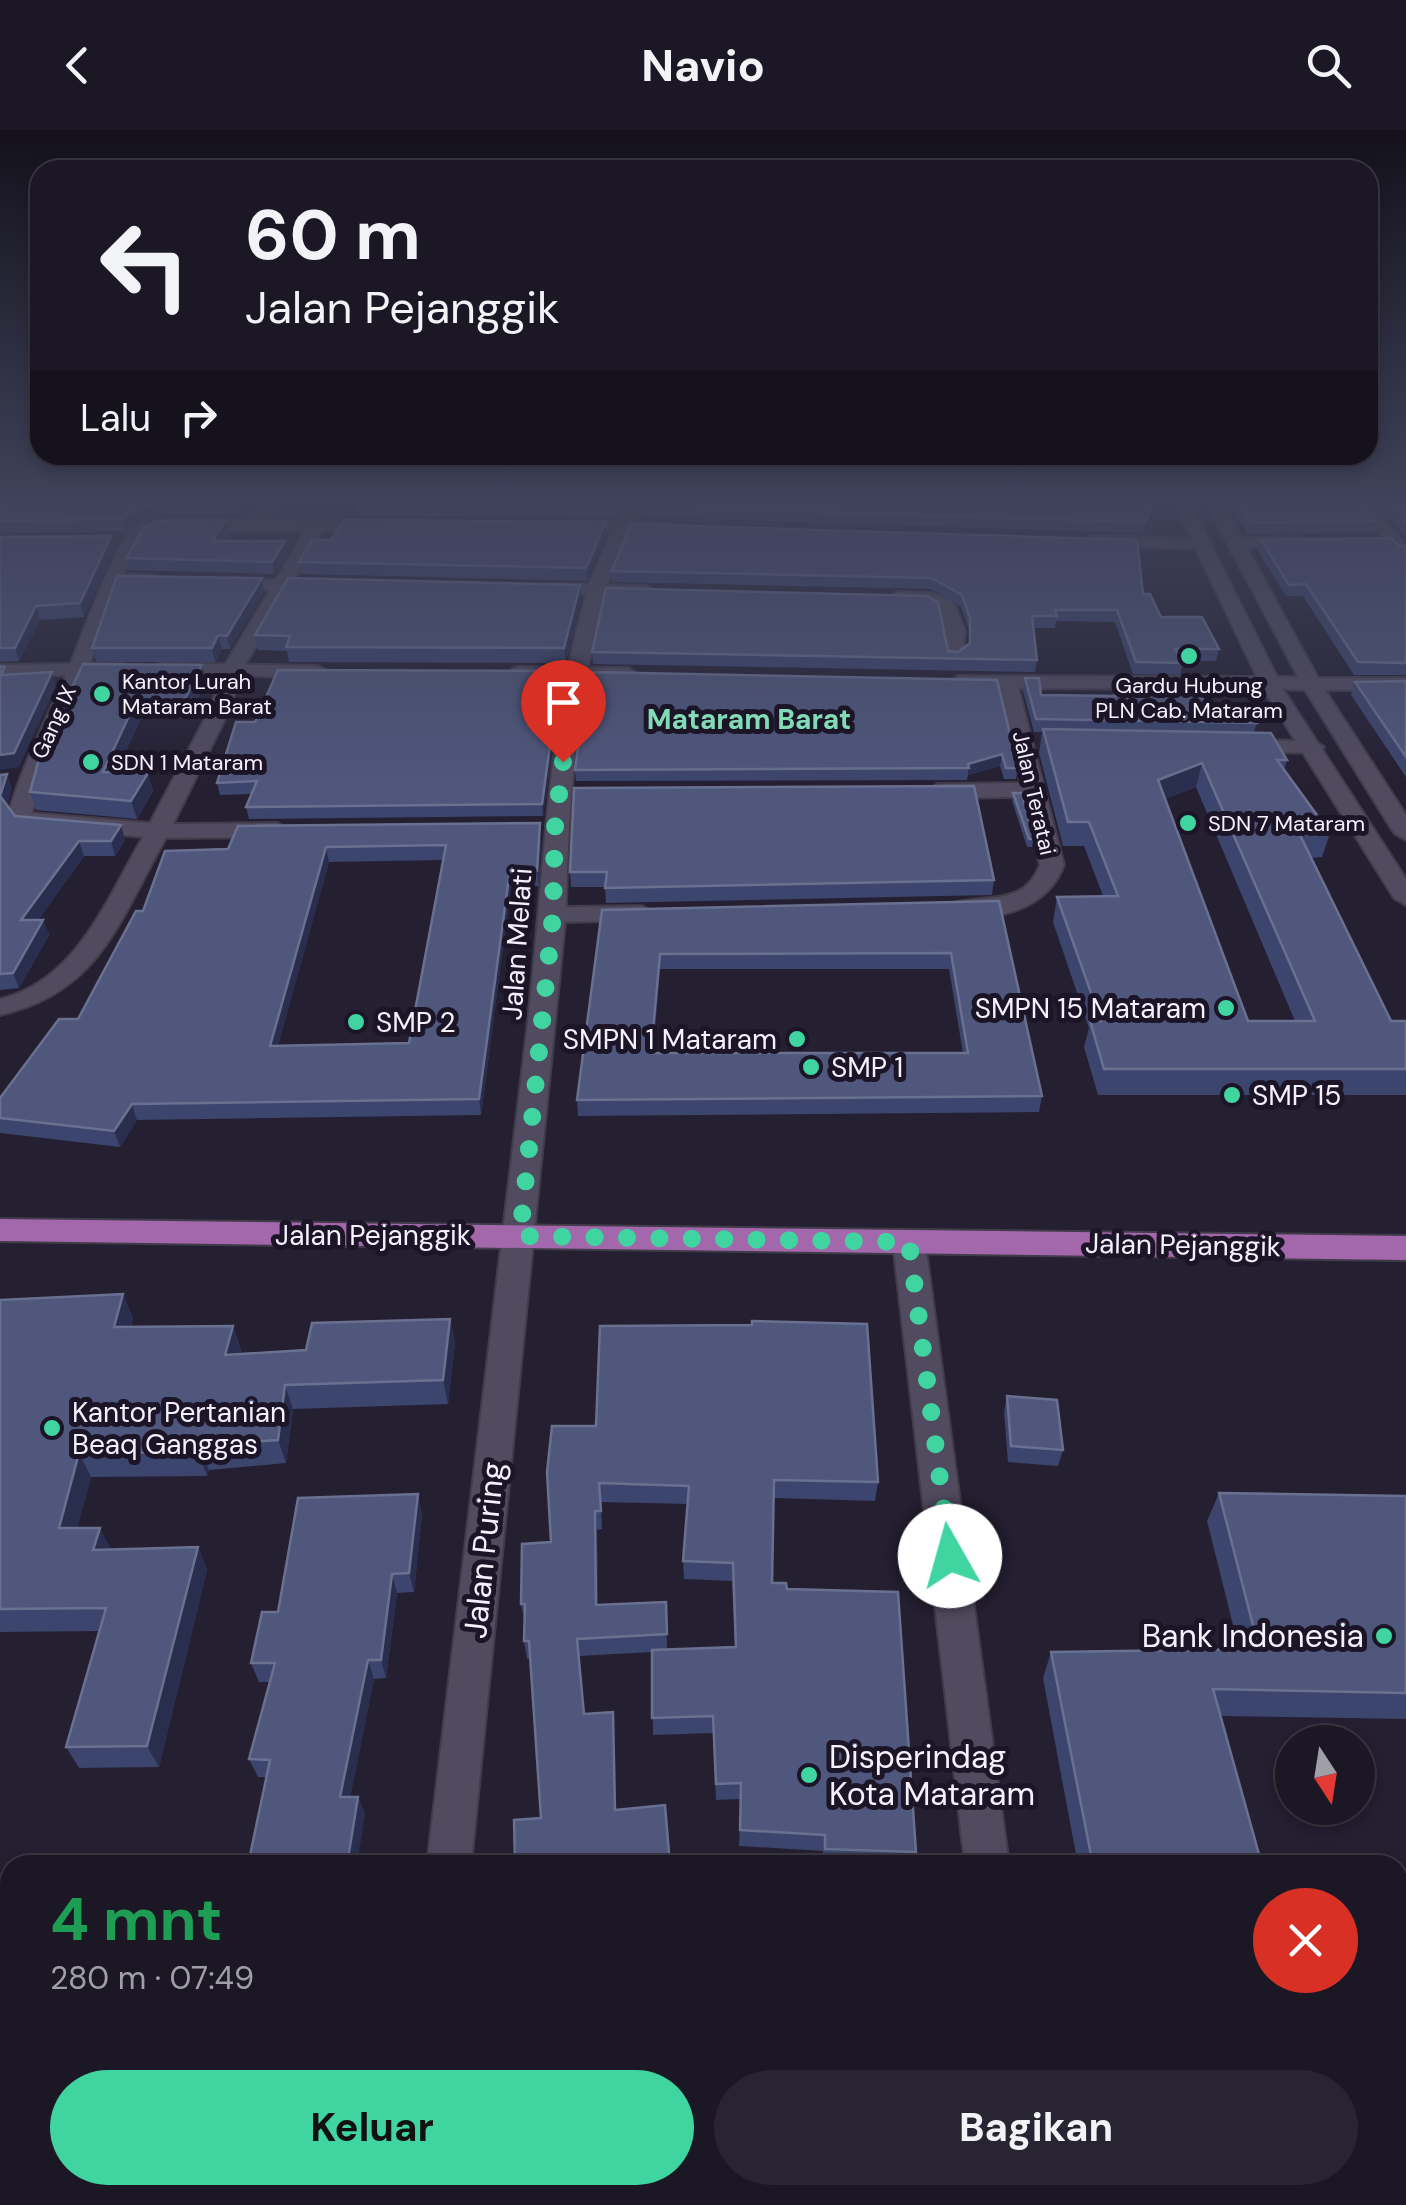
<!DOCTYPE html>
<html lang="id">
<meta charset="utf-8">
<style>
:root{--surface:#1b1725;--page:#282432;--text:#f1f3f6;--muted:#a09fa7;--line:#393642;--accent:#40d4a1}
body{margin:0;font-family:"DM Sans",sans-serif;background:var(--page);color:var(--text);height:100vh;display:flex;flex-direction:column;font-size:38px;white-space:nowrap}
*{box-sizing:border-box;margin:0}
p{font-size:32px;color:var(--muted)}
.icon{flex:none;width:55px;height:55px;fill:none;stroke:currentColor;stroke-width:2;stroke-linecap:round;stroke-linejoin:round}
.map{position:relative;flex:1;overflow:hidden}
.details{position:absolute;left:0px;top:1725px;width:1408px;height:350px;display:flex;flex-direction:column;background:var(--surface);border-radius:30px 30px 0 0;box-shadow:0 5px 15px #0003,0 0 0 2px var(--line)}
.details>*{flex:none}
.banner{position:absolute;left:30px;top:30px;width:1348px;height:305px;border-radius:30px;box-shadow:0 5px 15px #0003,0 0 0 2px var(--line);background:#1b1725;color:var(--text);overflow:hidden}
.needle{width:65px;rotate:168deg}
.buttons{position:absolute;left:1275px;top:1595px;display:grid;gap:20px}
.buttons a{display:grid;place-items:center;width:100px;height:100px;border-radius:50%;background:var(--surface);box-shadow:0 5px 15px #0003,0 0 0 2px var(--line);font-size:50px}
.pin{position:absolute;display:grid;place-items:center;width:85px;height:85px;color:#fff;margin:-102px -42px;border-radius:50% 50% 50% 0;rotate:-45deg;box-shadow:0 0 10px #0007}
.pin .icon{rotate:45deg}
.me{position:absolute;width:110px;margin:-55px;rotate:353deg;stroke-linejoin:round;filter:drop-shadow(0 0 8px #0008)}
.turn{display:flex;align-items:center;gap:35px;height:210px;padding:0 50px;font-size:45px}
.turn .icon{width:130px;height:130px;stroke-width:2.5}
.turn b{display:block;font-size:70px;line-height:85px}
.then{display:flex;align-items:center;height:95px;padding:0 50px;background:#0003;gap:20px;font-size:38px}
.round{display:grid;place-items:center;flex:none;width:105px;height:105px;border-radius:52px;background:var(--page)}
.head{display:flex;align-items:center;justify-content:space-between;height:170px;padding:0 50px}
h1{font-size:60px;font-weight:700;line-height:75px;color:#1e9e55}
.button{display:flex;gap:20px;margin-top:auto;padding:20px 50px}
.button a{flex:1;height:115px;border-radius:60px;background:var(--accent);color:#111;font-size:40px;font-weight:700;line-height:115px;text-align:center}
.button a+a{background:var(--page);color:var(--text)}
header{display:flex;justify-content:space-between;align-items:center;height:130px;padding:0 50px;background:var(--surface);font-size:45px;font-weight:700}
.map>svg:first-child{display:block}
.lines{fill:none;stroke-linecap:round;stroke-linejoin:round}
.minor-casing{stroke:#413b4a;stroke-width:4}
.secondary-casing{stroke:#413b4a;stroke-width:4}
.primary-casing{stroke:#413b4a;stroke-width:4}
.minor{fill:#514b5f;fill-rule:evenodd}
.secondary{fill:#514b5f;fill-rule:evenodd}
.primary{fill:#a367ab;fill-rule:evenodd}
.wall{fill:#3c456d;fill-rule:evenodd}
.shaded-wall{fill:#2a2e4e}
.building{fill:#50577c;stroke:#697090;stroke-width:2.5;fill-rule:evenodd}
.route{stroke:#40d4a1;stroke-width:18;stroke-dasharray:0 32.4}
.poi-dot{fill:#40d4a1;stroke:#1b1527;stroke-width:4}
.labels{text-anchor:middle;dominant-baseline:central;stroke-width:10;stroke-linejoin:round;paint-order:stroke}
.far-poi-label{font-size:22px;fill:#f4f1fd;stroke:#1b1527;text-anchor:start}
.far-street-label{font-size:22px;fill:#f4f1fd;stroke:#1b1527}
.far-quarter-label{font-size:28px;font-weight:bold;fill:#83dab6;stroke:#1b1527}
.street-label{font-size:28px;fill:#f4f1fd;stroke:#1b1527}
.poi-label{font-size:28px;fill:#f4f1fd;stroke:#1b1527;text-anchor:start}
.near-street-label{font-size:32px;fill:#f4f1fd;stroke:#1b1527}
.near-poi-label{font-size:32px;fill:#f4f1fd;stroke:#1b1527;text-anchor:end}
</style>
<header><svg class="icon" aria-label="back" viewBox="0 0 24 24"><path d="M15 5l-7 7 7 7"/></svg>Navio<svg class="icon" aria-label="search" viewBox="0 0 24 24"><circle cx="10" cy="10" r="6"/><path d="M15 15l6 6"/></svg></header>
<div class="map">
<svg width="1406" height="2075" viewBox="0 0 1406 2075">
<rect width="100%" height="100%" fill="#241f31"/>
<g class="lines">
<defs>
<path id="minor" d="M270,367H288L266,390L381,392L389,397L381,402L322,401L294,450L321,451L330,456L321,461H288L242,540L230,579L173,694L277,693L289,700L277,707L166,708C119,790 101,862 0,885V869C77,851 107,768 143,707L25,696L17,694L9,682C23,632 48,587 68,540C88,491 103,444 131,399L161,389L247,390ZM163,399L305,401L276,450L222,449L213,454L222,459L270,460L222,540L210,579L150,693L32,683L41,646L88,539L118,455L156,456L165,451L156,446L123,444L144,406Z
M633,367H649L634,392L671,393L679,398L671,403L629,402L607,455L646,456L655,461L646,466H604C577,568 568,672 566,777L642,776L654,783L642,790L565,792L471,1735H427C460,1457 494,1178 527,900C544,754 545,607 586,465L542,464L533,459L542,454H589L612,402L567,401L559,396L567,391L618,392Z
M1350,367H1367L1406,415V431L1400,430Z
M1097,406L1204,409L1213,414L1204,419L1091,415V407Z
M1298,407L1304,408V416L1236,418L1227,413L1236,408Z
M897,462L931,463L953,470L965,501L962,529L955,531L945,525V501L938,477L891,472L888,468Z
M1007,547L1017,553L1064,735C1048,778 997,794 954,783L951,778L954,773C989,764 1024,776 1040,735L1024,667L938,668L927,661L938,654L1021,653L997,553Z
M1241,610L1313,611L1324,617L1313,623L1233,621L1230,616Z
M909,1101L920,1105L925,1113L1009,1735H965L893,1113L898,1105Z
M388,2065H440L439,2075H387Z
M1001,2065H1053L1054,2075H1002Z"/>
<path id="secondary" d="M1171,367H1187L1277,547H1298L1203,367H1219L1318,548H1406V560H1325L1406,685V710L1394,703L1305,560L1283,559L1406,749V775L1394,768L1263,559L959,558L949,552L959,546L1257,547Z
M118,533L125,535V543L0,547V535Z
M164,533L318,536L328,542L318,548L157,543V535Z
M519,537L628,538L638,544L628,550L512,547V539Z"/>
<path id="primary" d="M0,1089L1406,1106V1130L0,1111Z"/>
</defs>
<use href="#minor" class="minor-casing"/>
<use href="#secondary" class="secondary-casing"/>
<use href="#primary" class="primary-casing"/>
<use href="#minor" class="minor"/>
<use href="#secondary" class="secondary"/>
<use href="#primary" class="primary"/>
</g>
<path class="wall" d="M0,367H247L238,384H167L137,393L126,401L0,403Z
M1224,367H1358L1377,391L1373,402L1248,404Z
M1371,367H1406V411L1404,405Z
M628,369L616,387L358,385L356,371Z
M1138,374L1152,375L1150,386L1143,403L641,387V377Z
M225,390L228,402L223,411L288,423L275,444L129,440L126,428Z
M631,394L1143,464L1161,487L1219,519L1216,531H1181L1183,533L1180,545L1133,544L1115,492L1056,491L1055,498H1033L1037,530L1035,542L593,534L592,522L948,521L958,522L969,514V500L961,477L931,459L612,452V441Z
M606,405L587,451L301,444L299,432Z
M111,406L115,419L84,487L40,490L19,531L0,532V407Z
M1261,410L1406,416V545H1354L1303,466H1286L1258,421Z
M580,455L581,470L566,533L289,532L287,521L258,520L255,505Z
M264,462L230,519H222L215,532H96L92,518Z
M83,534L202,535L206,551L188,588H141L116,643H148L153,661L137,689L36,680L30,662Z
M1025,548L1041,565L1113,566L1115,552L1257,593L1254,602L1287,630L1284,640L1330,703L1322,727L1311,728L1391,891H1406V965H1098L1084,917L1089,898L1053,792L1057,767L1103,766L1084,716H1063L1039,623L1042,602H1034L1023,561ZM1196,657L1295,891H1248L1165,669Z
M997,550L1018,638L1016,649H1004L1000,636L968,645L967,650L576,651L575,640Z
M1406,551V647L1351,565L1355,552Z
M561,553L543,686L249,689L246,677L252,664L220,665L217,653L255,592Z
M0,645L12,659L7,675L15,686L125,710L115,726H84L38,790H43L49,805L19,858L0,860Z
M1013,663L1034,709L1032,717H1027L1012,671Z
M541,708L539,756H511L481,985L137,990L120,1017L0,1003V968L78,889L143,781L165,721ZM443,730L409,913L278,915L329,732Z
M570,742L994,750L992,765L606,773L605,757H571Z
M999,771L1042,966L1039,982L578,986L577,970L602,780ZM660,839H949L963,923H653Z
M123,1164L133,1188L131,1197L233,1196L241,1220L240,1224L306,1220L450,1189L455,1213L448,1274L293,1279L286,1333L209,1340L207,1346L91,1347L77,1398L111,1419L198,1417L207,1440L159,1637L79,1638L66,1617L100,1501L0,1502V1170Z
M1007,1266L1063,1320L1058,1336L1008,1332L1004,1282Z
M547,1342L878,1352L875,1371L774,1368L772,1453L787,1459L916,1722L913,1735H823V1721L739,1716L741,1669L716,1670L713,1603L653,1605L652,1522L579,1526L584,1584L613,1582L614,1599L541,1688L530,1529H527L524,1511L525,1492L521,1474L551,1412ZM601,1372L688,1374L683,1431L684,1449L732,1451L735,1517L667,1519L666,1472L598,1475L597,1400L602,1399Z
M1219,1363L1406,1366V1589L1221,1586L1262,1735H1078L1043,1548L1051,1522L1239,1519L1207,1391Z
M422,1384L414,1462L397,1463L386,1548L374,1549L350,1667H358L365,1684L267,1647H258L249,1629L270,1552H259L251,1533Z
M1398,1831H1406V1938L1398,1910Z
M735,2065H950L948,2070H908L735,2067Z
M1123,2065H1308L1310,2075H1125Z"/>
<path class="shaded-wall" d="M237,367H247L238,384L235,371Z
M619,367H628V369L616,387L615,373Z
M164,371L167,384L137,393L126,401L122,389L133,380Z
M1152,375L1150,386L1143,403L1145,392Z
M225,390L228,402L216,423L213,411Z
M606,392V405L587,451L586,438Z
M111,406L115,419L84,487L80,473Z
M285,411L288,423L275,444L272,432Z
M262,448L264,462L230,519L227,506Z
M580,455L581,470L566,533L564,518Z
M36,476L40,490L19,531L15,518Z
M218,505L222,519L215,532L212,518Z
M202,535L206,551L188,588L184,571Z
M560,541L561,553L543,686L542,674Z
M52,542L56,556L19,637L0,640V625Z
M136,571L141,588L108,660L103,642Z
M1002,624L1000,636L968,645V634Z
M1202,633L1196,657L1152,674L1158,650Z
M148,643L153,661L137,689L131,671Z
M7,644L12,659L5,681L0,666Z
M540,693L541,708L539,756L537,741Z
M121,695L125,710L115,726L111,711Z
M79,711L84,726L27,805L21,790Z
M326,717L329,732L274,931L270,916Z
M510,740L511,756L481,985L479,969Z
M43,790L49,805L19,858L13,843Z
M660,824V839L652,939L651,923Z
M132,974L137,990L120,1017L114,1001Z
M123,1164L133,1188L124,1221L114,1197Z
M450,1189L455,1213L448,1274L443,1250Z
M233,1196L241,1220L233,1250L225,1225Z
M285,1255L293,1279L286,1333L278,1310Z
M200,1316L209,1340L207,1346L198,1322Z
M79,1323L91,1347L71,1422L59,1398Z
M418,1364L422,1384L414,1462L409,1443Z
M595,1381L597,1400L598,1493L596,1475Z
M100,1398L112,1421L93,1420Z
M198,1417L207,1440L159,1637L147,1616Z
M392,1444L397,1463L386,1548L381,1530Z
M368,1530L374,1549L347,1684L340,1667Z
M358,1667L365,1684L357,1735H347Z
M0,1817L10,1828L0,1860Z"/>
<path class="building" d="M0,367H237L235,371H164L133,380L122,389L0,391Z
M359,367H619L615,373L356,371Z
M647,367H1139L1137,373L1152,375L1145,392L641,377Z
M1234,367H1358L1377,391L1251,393Z
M1384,367H1406V392Z
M225,390L213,411H285L272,432L126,428L144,397L161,391Z
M344,390L606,392L586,438L299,432L312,410H331Z
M631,394L1137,410L1143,464H1150L1161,487H1202L1219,519H1175L1183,533L1136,532L1117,480H1055L1057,486H1032L1037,530L592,522L606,458L927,466L938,472L948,521L958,522L970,513V488L962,465L932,448L612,441Z
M111,406L80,473L36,476L15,518H0V407Z
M1391,408L1399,416H1406V533L1358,532L1306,454L1289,455L1261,410Z
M117,446L262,448L227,506L218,505L212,518H92Z
M288,448L580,455L564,518L286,517L290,506L255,505Z
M83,534L202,535L184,571H136L103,642L148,643L131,671L30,662L39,629Z
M0,536L5,537L1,545L52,542L14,623L0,625Z
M278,540L560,541L542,674L246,677L257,651L217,653L236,592H255Z
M588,542L997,550L1018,638H1006L1002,624L968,634L969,638L575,640Z
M1025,548H1039L1041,565L1121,566L1115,552L1193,551L1209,580L1250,579L1257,593L1036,589Z
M1406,551V627L1355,552Z
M1043,599L1271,603L1287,630H1277L1330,703L1300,705L1391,891H1406V939H1104L1090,891H1101L1057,767L1118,766L1089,692H1068ZM1202,633L1315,891H1248L1158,650Z
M7,644L0,666L15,686L121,695L111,711H79L21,790H43L13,843L0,844V645Z
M974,656L994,750L605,758L607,742H570L574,658Z
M1013,663H1022L1034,709H1029Z
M540,693L537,741L510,740L479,969L132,974L114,1001L0,988V968L59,889H78L136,781H143L165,721L228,719L238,696ZM446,715L409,913L270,916L326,717Z
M999,771L1042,966L577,970L602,780ZM951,823L968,923H651L660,824Z
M123,1164L114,1197L233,1196L225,1225L306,1220L312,1193L450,1189L443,1250L285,1255L278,1310L200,1316L198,1322L79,1323L59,1398H100L93,1420L198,1417L147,1616L66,1617L106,1478L0,1479V1170Z
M752,1191L867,1194L878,1352L774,1350L772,1453H786L787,1459L898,1462L916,1722L825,1719V1705L740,1700L741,1653L716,1654L713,1586L652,1588V1520L736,1517L733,1433L683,1431L689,1356L599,1353L601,1381H595L596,1475L666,1472L667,1504L577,1509L584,1584L613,1582L615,1680L665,1675L670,1735H515L514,1690L541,1688L529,1511H524L525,1474H521L522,1414L551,1412L547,1342L552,1296H596L600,1196L752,1195Z
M1007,1266L1057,1270L1063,1320L1011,1316Z
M1219,1363L1406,1366V1563L1213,1559L1262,1735H1093L1051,1522L1259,1519Z
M418,1364L409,1443L392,1444L381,1530H368L340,1667H358L347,1735H248L270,1630L249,1629L275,1533H251L262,1482H278L298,1368Z
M1398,1831H1406V1866L1398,1839Z
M736,2065H907L908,2075H594L595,2066L736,2067Z
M1139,2065H1308L1310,2075H1141Z"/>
<linearGradient id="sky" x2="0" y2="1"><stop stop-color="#14111b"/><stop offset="0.56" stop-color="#3f425a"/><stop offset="1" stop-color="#3f425a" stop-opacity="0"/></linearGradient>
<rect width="1406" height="658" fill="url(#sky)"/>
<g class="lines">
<path class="route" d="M563,632L555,697L553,785L520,1106L909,1112L950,1426"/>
</g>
<g class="poi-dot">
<circle cx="1189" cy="526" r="10"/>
<circle cx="102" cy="564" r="10"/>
<circle cx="91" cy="632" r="10"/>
<circle cx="1188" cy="693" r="10"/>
<circle cx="1226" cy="878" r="10"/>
<circle cx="356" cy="892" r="10"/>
<circle cx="797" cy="909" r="10"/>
<circle cx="811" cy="937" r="10"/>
<circle cx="1232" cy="965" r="10"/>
<circle cx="52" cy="1298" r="10"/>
<circle cx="1384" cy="1506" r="10"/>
<circle cx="809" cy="1645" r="10"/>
</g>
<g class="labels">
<g class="far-poi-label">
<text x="122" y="551">Kantor Lurah<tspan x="122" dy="25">Mataram Barat</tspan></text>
<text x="1189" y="555" text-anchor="middle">Gardu Hubung<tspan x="1189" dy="25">PLN Cab. Mataram</tspan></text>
<text x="111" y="632">SDN 1 Mataram</text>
<text x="1208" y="693">SDN 7 Mataram</text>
</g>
<g class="far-street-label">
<text transform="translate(54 592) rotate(-66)">Gang IX</text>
<text transform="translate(1034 663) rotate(77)">Jalan Teratai</text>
</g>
<g class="far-quarter-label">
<text x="749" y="589">Mataram Barat</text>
</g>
<g class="street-label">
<text transform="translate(517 814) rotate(-86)">Jalan Melati</text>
<text x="373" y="1105">Jalan Pejanggik</text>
<text transform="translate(1183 1115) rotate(1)">Jalan Pejanggik</text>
</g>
<g class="poi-label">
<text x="1206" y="878" text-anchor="end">SMPN 15 Mataram</text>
<text x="376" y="892">SMP 2</text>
<text x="777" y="909" text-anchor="end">SMPN 1 Mataram</text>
<text x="831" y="937">SMP 1</text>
<text x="1252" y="965">SMP 15</text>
<text x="72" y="1282">Kantor Pertanian<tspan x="72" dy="32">Beaq Ganggas</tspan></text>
</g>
<g class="near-street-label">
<text transform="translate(484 1420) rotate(-84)">Jalan Puring</text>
</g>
<g class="near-poi-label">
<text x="1364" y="1506">Bank Indonesia</text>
<text x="829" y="1627" text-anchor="start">Disperindag<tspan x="829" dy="37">Kota Mataram</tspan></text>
</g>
</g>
</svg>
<div class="buttons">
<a><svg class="needle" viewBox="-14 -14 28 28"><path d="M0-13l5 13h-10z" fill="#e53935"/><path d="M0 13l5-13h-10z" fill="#a09fa7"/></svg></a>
</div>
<div class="pin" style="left:563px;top:632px;background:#d93025"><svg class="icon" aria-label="arrive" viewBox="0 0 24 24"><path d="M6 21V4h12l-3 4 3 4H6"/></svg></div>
<svg class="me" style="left:950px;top:1426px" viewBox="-20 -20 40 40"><circle r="19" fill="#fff"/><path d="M0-13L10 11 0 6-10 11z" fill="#40d4a1"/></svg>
<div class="banner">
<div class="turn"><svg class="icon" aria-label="left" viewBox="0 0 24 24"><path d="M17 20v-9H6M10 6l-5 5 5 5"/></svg><div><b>60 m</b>Jalan Pejanggik</div></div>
<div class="then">Lalu<svg class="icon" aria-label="right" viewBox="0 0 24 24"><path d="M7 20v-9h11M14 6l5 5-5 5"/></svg></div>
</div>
<section class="details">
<div class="head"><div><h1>4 mnt</h1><p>280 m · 07:49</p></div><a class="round" style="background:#d93025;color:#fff"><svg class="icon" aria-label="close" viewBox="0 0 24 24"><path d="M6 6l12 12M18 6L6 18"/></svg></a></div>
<div class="button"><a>Keluar</a><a>Bagikan</a></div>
</section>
</div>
